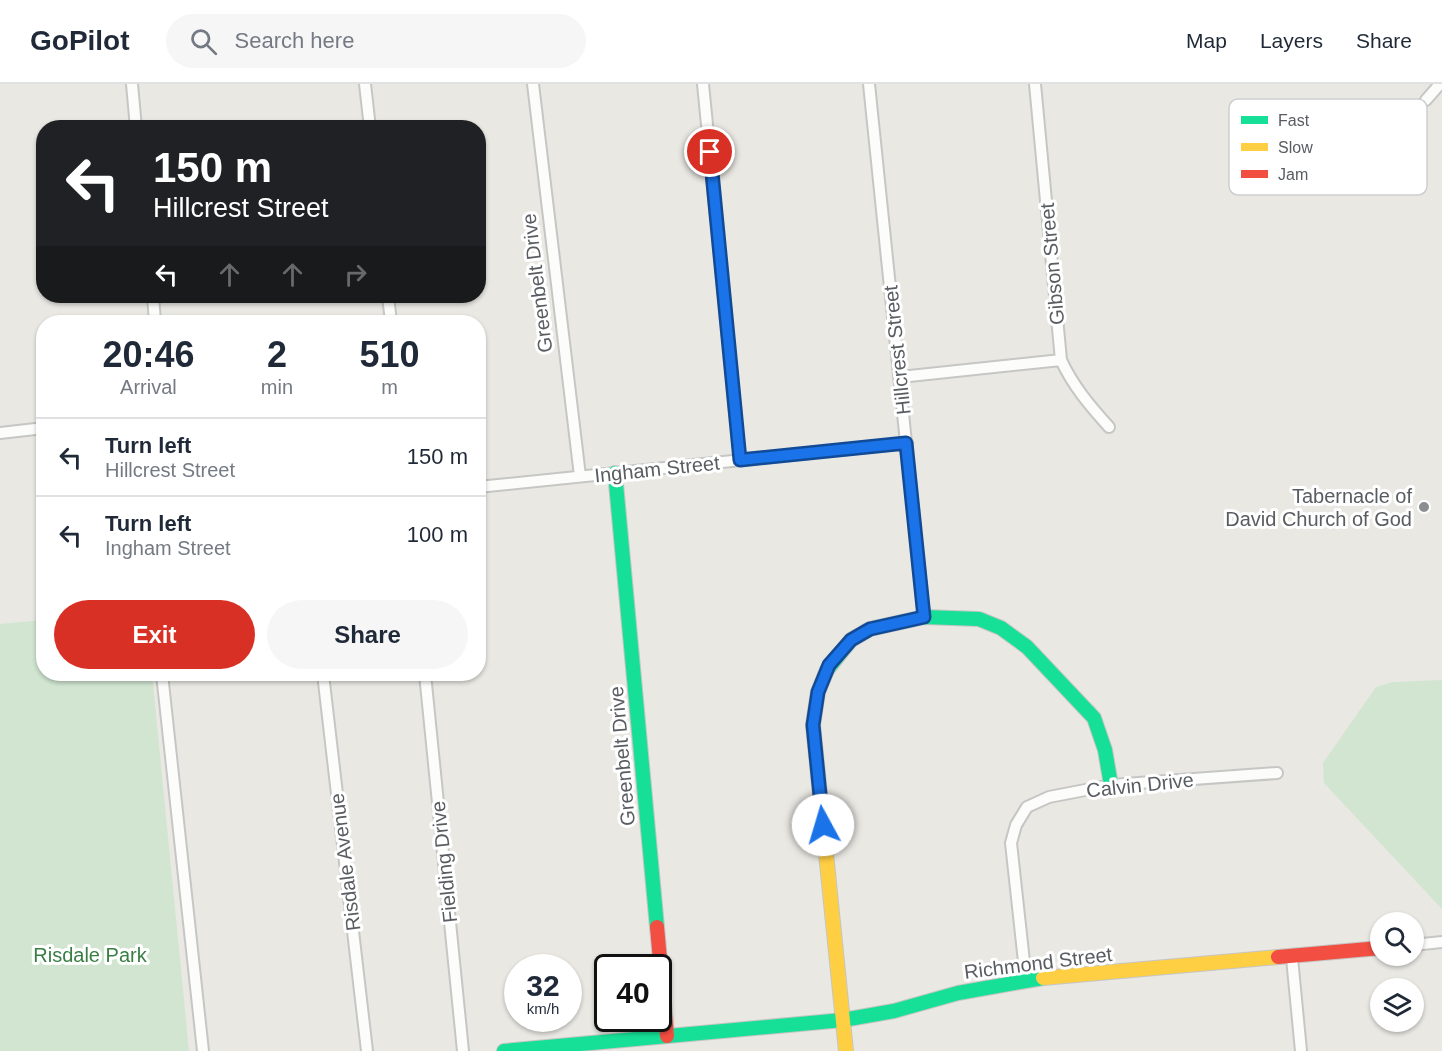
<!DOCTYPE html>
<style>
:root{--surface:#fff;--page:#f6f6f7;--text:#1f2937;--muted:#747a83;--line:#e0e1e3;--accent:#d93025}
body{margin:0;font-family:Helvetica,sans-serif;background:var(--page);color:var(--text);height:100vh;display:flex;flex-direction:column;font-size:22px;white-space:nowrap}
*{box-sizing:border-box;margin:0}
p{font-size:20px;color:var(--muted)}
.icon{flex:none;width:33px;height:33px;fill:none;stroke:currentColor;stroke-width:2;stroke-linecap:round;stroke-linejoin:round}
.map{position:relative;flex:1;overflow:hidden}
.drawer{position:absolute;left:36px;top:231px;width:450px;height:366px;display:flex;flex-direction:column;background:var(--surface);border-radius:24px;box-shadow:0 2px 4px #0004}
.drawer>*{flex:none}
.top-card{position:absolute;left:36px;top:36px;width:450px;height:183px;border-radius:24px;box-shadow:0 2px 4px #0004;background:#202124;color:#fff;overflow:hidden}
.controls{position:absolute;left:1370px;top:828px;display:grid;gap:12px}
.controls a{display:grid;place-items:center;width:54px;height:54px;border-radius:50%;background:var(--surface);box-shadow:0 2px 4px #0004;font-size:30px}
.speed{position:absolute;left:504px;top:870px;display:flex;gap:12px;font-size:30px;font-weight:700;text-align:center}
.speed>*{display:grid;place-content:center;width:78px;height:78px;border-radius:50%;background:var(--surface);box-shadow:0 2px 4px #0004;line-height:1}
.speed small{font-size:15px;font-weight:400}
.speed .limit{border:3px solid #111;border-radius:9px;background:#fff;color:#111}
.pin{position:absolute;display:grid;place-items:center;width:51px;height:51px;color:#fff;margin:-26px;border:3px solid #fff;border-radius:50%;box-shadow:0 2px 6px #0007}
.me{position:absolute;width:66px;margin:-33px;rotate:354deg;stroke-linejoin:round;filter:drop-shadow(0 0 4px #0008)}
.turn{display:flex;align-items:center;gap:21px;height:126px;padding:0 18px;font-size:27px}
.turn .icon{width:78px;height:78px;stroke-width:2.5}
.turn b{display:block;font-size:42px;line-height:51px}
.lanes{display:flex;align-items:center;height:57px;padding:0 18px;background:#0003;justify-content:center;gap:30px;direction:ltr}
.lanes .off{opacity:.35}
.eta{display:flex;justify-content:space-evenly;align-items:center;height:102px;text-align:center}
.eta b{font-size:36px;font-weight:600;line-height:42px}
.button{display:flex;gap:12px;margin-top:auto;padding:12px 18px}
.button a{flex:1;height:69px;border-radius:36px;background:var(--accent);color:#fff;font-size:24px;font-weight:600;line-height:69px;text-align:center}
.button a+a{background:var(--page);color:var(--text)}
ul{padding:0;list-style:none}
li{display:flex;align-items:center;gap:18px;height:78px;padding:0 18px;border-top:2px solid var(--line)}
li div{flex:1}
li b{display:block;font-size:22px}
li em{font-style:normal}
header{display:flex;align-items:center;gap:36px;box-sizing:border-box;height:84px;padding:0 30px;background:var(--surface);border-bottom:2px solid var(--line)}
header strong{font-size:28px}
nav{display:flex;gap:33px;margin-inline-start:auto;font-size:21px}
.search{width:420px;height:54px;background:var(--page);display:flex;align-items:center;gap:15px;box-sizing:border-box;padding:0 21px;border-radius:33px;color:var(--muted);font-size:22px}
.map>svg:first-child{display:block}
.green{fill:#d1e5d1}
.lines{fill:none;stroke-linecap:round;stroke-linejoin:round}
.street-casing{stroke:#c6c6c5;stroke-width:14}
.fast-casing{stroke:#c5c5c3;stroke-width:16}
.slow-casing{stroke:#c5c5c3;stroke-width:16}
.jam-casing{stroke:#c5c5c3;stroke-width:16}
.street{stroke:#fcfcfb;stroke-width:10}
.fast{stroke:#16e098;stroke-width:14}
.slow{stroke:#ffcf43;stroke-width:14}
.jam{stroke:#f24e42;stroke-width:14}
.route-casing{stroke:#114b97;stroke-width:15}
.route{stroke:#1a73e8;stroke-width:10}
.poi-dot{fill:#8b8d8e;stroke:#fff;stroke-width:2}
.labels{text-anchor:middle;dominant-baseline:central;stroke-width:6;stroke-linejoin:round;paint-order:stroke}
.street-label{font-size:20px;fill:#595c61;stroke:#fff}
.poi-label{font-size:20px;fill:#595c61;stroke:#fff;text-anchor:end}
.park-label{font-size:20px;fill:#397f45;stroke:#fff}
.key{fill:#fff;stroke:#cdced0;stroke-width:1.5}
.key-label{font-size:16px;fill:#595c61}
</style>
<header>
<strong>GoPilot</strong>
<div class="search"><svg class="icon" aria-label="search" viewBox="0 0 24 24"><circle cx="10" cy="10" r="6"/><path d="M15 15l6 6"/></svg>Search here</div>
<nav><a>Map</a><a>Layers</a><a>Share</a></nav>
</header>
<div class="map">
<svg width="1442" height="967" viewBox="0 0 1442 967">
<rect width="100%" height="100%" fill="#e9e8e3"/>
<path class="green" d="M43,536L44,590H152L189,967H0V540Z
M1442,596V825L1324,699L1323,679L1376,603L1393,598Z"/>
<g class="lines">
<defs>
<path id="street" d="M132,0L136,44
M365,0L370,44
M533,0L580,392
M703,0L740,376
M869,0L924,533
M1035,0L1061,276C1073,302 1090,322 1109,343
M1426,16L1440,0
M153,212L155,238
M388,212L391,238
M900,293L1061,276
M0,349L44,344
M478,403L907,359
M162,590L203,967
M323,590L367,967
M425,590L463,967
M1413,861L1442,858
M1292,874L1301,967
M1026,896L1011,759L1016,741L1027,723L1049,713L1111,701L1277,689"/>
<path id="fast" d="M615,389L657,843
M827,586L851,556L870,545L924,533L979,535L1001,544L1027,563L1094,634L1105,666L1111,701
M504,967L843,936L894,927L958,909L1043,894"/>
<path id="slow" d="M827,586L818,608L813,641L846,967
M1043,894L1278,873"/>
<path id="jam" d="M657,843L667,952
M1278,873L1380,864"/>
</defs>
<use href="#street" class="street-casing"/>
<use href="#fast" class="fast-casing"/>
<use href="#slow" class="slow-casing"/>
<use href="#jam" class="jam-casing"/>
<use href="#street" class="street"/>
<use href="#fast" class="fast"/>
<use href="#slow" class="slow"/>
<use href="#jam" class="jam"/>
</g>
<g class="lines">
<defs>
<path id="route" d="M710,68L740,376L906,359L924,533L870,545L851,556L829,581L818,608L813,641L823,741"/>
</defs>
<use href="#route" class="route-casing"/>
<use href="#route" class="route"/>
</g>
<circle class="poi-dot" cx="1424" cy="423" r="6"/>
<g class="labels">
<g class="street-label">
<text transform="translate(1052 180) rotate(-95)">Gibson Street</text>
<text transform="translate(537 199) rotate(-97)">Greenbelt Drive</text>
<text transform="translate(897 266) rotate(-96)">Hillcrest Street</text>
<text transform="translate(657 385) rotate(-6)">Ingham Street</text>
<text transform="translate(622 672) rotate(-95)">Greenbelt Drive</text>
<text transform="translate(1140 701) rotate(-6)">Calvin Drive</text>
<text transform="translate(345 778) rotate(-97)">Risdale Avenue</text>
<text transform="translate(444 778) rotate(-96)">Fielding Drive</text>
<text transform="translate(1038 879) rotate(-7)">Richmond Street</text>
</g>
<g class="poi-label">
<text x="1412" y="412">Tabernacle of<tspan x="1412" dy="23">David Church of God</tspan></text>
</g>
<g class="park-label">
<text x="90" y="871">Risdale Park</text>
</g>
</g>
<rect x="1229" y="15" width="198" height="96" rx="9" class="key"/>
<rect x="1241" y="32" width="27" height="8" fill="#16e098"/>
<rect x="1241" y="59" width="27" height="8" fill="#ffcf43"/>
<rect x="1241" y="86" width="27" height="8" fill="#f24e42"/>
<g class="key-label">
<text x="1278" y="42">Fast</text>
<text x="1278" y="69">Slow</text>
<text x="1278" y="96">Jam</text>
</g>
</svg>
<div class="controls">
<a><svg class="icon" aria-label="search" viewBox="0 0 24 24"><circle cx="10" cy="10" r="6"/><path d="M15 15l6 6"/></svg></a>
<a><svg class="icon" aria-label="layers" viewBox="0 0 24 24"><path d="M12 4l9 5-9 5-9-5zM3 14l9 5 9-5"/></svg></a>
</div>
<div class="speed"><div>32<small>km/h</small></div><div class="limit">40</div></div>
<div class="pin" style="left:710px;top:68px;background:#d93025"><svg class="icon" aria-label="arrive" viewBox="0 0 24 24"><path d="M6 21V4h12l-3 4 3 4H6"/></svg></div>
<svg class="me" style="left:823px;top:741px" viewBox="-20 -20 40 40"><circle r="19" fill="#fff"/><path d="M0-13L10 11 0 6-10 11z" fill="#1a73e8"/></svg>
<div class="top-card">
<div class="turn"><svg class="icon" aria-label="left" viewBox="0 0 24 24"><path d="M17 20v-9H6M10 6l-5 5 5 5"/></svg><div><b>150 m</b>Hillcrest Street</div></div>
<div class="lanes"><svg class="icon" aria-label="left" viewBox="0 0 24 24"><path d="M17 20v-9H6M10 6l-5 5 5 5"/></svg><svg class="icon off" aria-label="ahead" viewBox="0 0 24 24"><path d="M12 20V5M6 11l6-6 6 6"/></svg><svg class="icon off" aria-label="ahead" viewBox="0 0 24 24"><path d="M12 20V5M6 11l6-6 6 6"/></svg><svg class="icon off" aria-label="right" viewBox="0 0 24 24"><path d="M7 20v-9h11M14 6l5 5-5 5"/></svg></div>
</div>
<section class="drawer">
<div class="eta">
<div><b>20:46</b><p>Arrival</p></div>
<div><b>2</b><p>min</p></div>
<div><b>510</b><p>m</p></div>
</div>
<ul>
<li><svg class="icon" aria-label="left" viewBox="0 0 24 24"><path d="M17 20v-9H6M10 6l-5 5 5 5"/></svg><div><b>Turn left</b><p>Hillcrest Street</p></div><em>150 m</em></li>
<li><svg class="icon" aria-label="left" viewBox="0 0 24 24"><path d="M17 20v-9H6M10 6l-5 5 5 5"/></svg><div><b>Turn left</b><p>Ingham Street</p></div><em>100 m</em></li>
</ul>
<div class="button"><a>Exit</a><a>Share</a></div>
</section>
</div>
